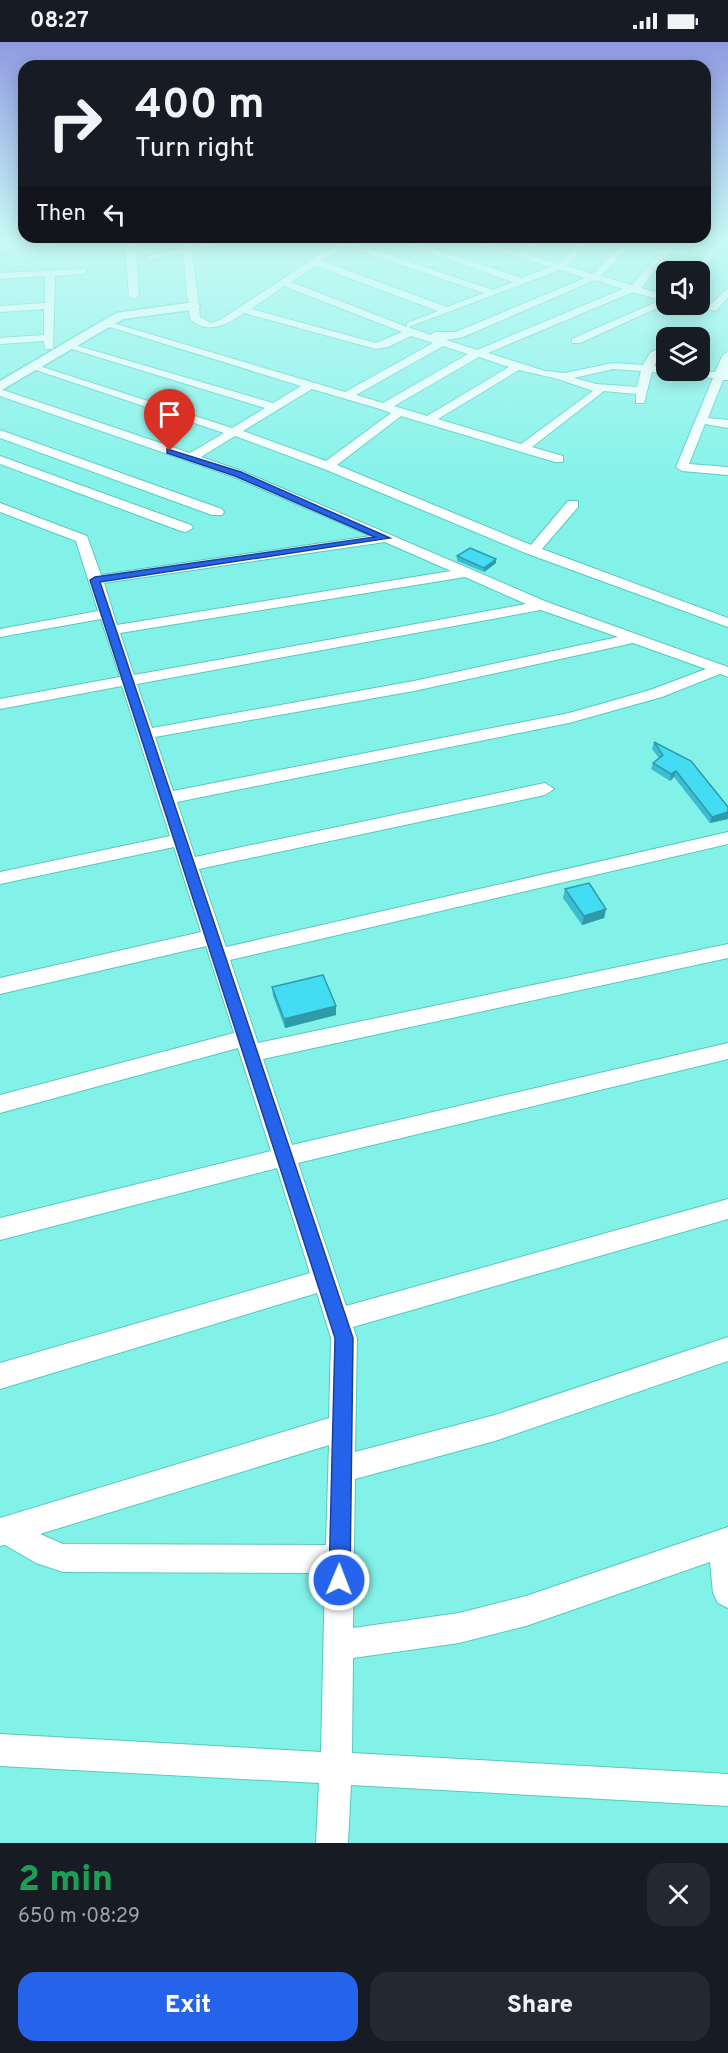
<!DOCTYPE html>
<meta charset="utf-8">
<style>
:root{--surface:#171b24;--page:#242831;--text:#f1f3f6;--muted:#9ea1a6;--accent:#2563eb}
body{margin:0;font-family:Overpass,sans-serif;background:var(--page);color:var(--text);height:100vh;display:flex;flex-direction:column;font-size:22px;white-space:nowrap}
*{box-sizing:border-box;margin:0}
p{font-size:20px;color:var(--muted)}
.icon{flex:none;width:33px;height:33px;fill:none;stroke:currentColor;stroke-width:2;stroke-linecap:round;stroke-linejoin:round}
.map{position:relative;height:1801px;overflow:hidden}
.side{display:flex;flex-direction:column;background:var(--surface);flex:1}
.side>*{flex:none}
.banner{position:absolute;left:18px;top:18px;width:693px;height:183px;border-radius:18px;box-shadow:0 3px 15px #0003;background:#171b24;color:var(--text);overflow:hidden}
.controls{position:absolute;left:656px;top:219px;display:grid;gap:12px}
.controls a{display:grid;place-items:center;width:54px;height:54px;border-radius:12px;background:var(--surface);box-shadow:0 3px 15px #0003;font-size:30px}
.pin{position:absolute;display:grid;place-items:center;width:51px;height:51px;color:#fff;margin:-62px -26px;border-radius:50% 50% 50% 0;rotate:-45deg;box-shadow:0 0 6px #0007}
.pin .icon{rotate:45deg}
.me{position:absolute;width:66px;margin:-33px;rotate:1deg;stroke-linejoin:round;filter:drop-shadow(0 0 4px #0008)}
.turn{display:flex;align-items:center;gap:21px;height:126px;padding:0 18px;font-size:27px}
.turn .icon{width:78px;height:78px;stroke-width:2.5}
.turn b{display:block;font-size:42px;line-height:51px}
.then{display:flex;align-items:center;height:57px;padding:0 18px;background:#0003;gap:12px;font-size:22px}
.round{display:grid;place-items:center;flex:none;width:63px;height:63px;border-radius:18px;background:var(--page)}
.head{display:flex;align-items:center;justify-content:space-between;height:102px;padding:0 18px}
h1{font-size:36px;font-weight:800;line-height:45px;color:#1e9e55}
.primary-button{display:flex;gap:12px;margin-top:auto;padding:12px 18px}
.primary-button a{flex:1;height:69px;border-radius:18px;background:var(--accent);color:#fff;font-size:24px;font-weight:800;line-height:69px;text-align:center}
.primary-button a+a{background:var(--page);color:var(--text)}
.status{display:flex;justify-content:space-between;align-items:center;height:42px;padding:0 30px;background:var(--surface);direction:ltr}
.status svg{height:16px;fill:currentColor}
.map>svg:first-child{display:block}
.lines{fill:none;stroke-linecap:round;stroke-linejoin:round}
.minor-casing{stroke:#56c8bf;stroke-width:2}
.tertiary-casing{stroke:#56c8bf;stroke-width:3}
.minor{fill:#fff;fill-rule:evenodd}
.tertiary{fill:#fff;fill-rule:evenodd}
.wall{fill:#3abdd0}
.shaded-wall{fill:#2f9aa9}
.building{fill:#43dcf2;stroke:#2f9aa9;stroke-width:1.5}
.route{fill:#2563eb;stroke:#184099;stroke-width:1.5}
</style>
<div class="status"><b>08:27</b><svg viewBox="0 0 49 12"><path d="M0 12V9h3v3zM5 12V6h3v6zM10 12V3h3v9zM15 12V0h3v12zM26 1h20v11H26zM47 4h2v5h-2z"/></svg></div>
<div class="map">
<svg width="728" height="1801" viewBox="0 0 728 1801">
<rect width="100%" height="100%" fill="#82f2e9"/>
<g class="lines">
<defs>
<path id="minor" d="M49,198H59L57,205L0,209V203L49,201Z
M125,198H135L139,254L134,257L129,254Z
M181,198H191V204L221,198H240L192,209L200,275L211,281L220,278L342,198H352L351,200L493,248L513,240L393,198H406L522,236L550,225L462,198H476L520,211L534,198H543L528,213L558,222L582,198H591L566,224L593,232L623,202L628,205L601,234L632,243L671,198H680L641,246L666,253V262L580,301H572V297L661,258L633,250L488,311L545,329L565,331L613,321L643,323L651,310L666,305V312L659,314L654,324L666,325V328L715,330L723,313L728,310V338H723L708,376L728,378V386L705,382L689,422L728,425V433L682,429L676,425L713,336L652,330L644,361H636V352L604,349L532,405L563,414V420H555L401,374L337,423L531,503L568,459H578V465L542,507L728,576V585L528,512L324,427L235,394L201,415L242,429L547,560L728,625V635L720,632L662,655L569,681L177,760L195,815L545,741L554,747L545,753L199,827L226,905L728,790V802L230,918L258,1001L728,902V916L263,1017L292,1103L728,1001V1017L298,1121L346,1264L728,1157V1177L353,1285L357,1296L355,1410L495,1373L728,1295V1319L495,1399L355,1437L353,1586L459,1571L526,1554L728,1485V1566L718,1561L713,1551L710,1520L526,1584L459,1601L353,1616L352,1711L728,1732V1764L351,1743L348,1801H316L319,1741L0,1724V1692L321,1710L325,1531L63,1530L36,1521L5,1503L0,1504V1476L329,1376L331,1296L317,1251L0,1347V1321L310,1231L277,1126L0,1198V1176L271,1109L238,1006L0,1071V1053L234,991L206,904L0,952V936L201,890L174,805L0,842V830L170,794L122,644L0,667V657L120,635L101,577L0,595V587L98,569L76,499L0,470V461L87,494L101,533L371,494L234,435L0,354V347L190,411L224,391L27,325L36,323L232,386L265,366L62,304L71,302L273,361L301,344L100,282L109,280L345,350L433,301L411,294L388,305L376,307L244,271C226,283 209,293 190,277L183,211L149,218L144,215L182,206ZM345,204L484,251L447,265L322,219ZM316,224L438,269L407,281V285L291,240ZM560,228L585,236L456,290H435L430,293L408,285ZM595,238L623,247L477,308L446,298L463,295ZM284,244L402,290L376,301L251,267ZM443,304L468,312L383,361L356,353ZM479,315L509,325L427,374L394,364ZM613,327L641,329L637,345L596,342L574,336ZM519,328L558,337L593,349L521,402L438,377ZM312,347L380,367L391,371L326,419L243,389ZM385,500L451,529L117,583L104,541ZM465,535L526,562L134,633L120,591ZM541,568L618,595L414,639L152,686L137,642ZM633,601L706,627L650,648L569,671L173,749L155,695L414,649ZM329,1403L326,1503L63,1502L40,1492Z
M717,198H726L700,232L693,230Z
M85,227L87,229L82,232L55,234L53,307H45L44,299L0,302V296L44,293V267L0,270V264L45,261V234L0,237V231Z
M728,246V255L716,269L685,262L710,263Z
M0,388L222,467L224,470L222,473H212L0,396Z
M0,414L191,483L193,486L186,490L181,489L0,422Z"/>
<path id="tertiary" d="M194,260L200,264L198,267L123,277L0,349V339L116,271Z"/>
</defs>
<use href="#minor" class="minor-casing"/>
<use href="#tertiary" class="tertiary-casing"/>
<use href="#minor" class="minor"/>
<use href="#tertiary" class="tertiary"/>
</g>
<path class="wall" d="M457,514L496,521L484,530L457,519Z
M654,700L728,765V777L710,781L674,735L670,739L651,727L653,721L659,716L652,707Z
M565,847L606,867L604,876L582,883L563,856Z
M272,945L336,973L285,986L273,954Z"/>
<path class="shaded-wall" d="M496,517V521L484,530V526Z
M676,729L674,735L670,739L671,732Z
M728,770V777L710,781L712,775Z
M606,867L604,876L582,883L584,874Z
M336,964V973L285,986L284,977Z"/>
<path class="building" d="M470,506L496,517L484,526L457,514Z
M654,700L691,719L728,765V770L712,775L676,729L671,732L653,721L663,713Z
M589,841L606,867L584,874L565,847Z
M323,933L336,964L284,977L272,945Z"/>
<linearGradient id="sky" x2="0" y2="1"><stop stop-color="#909ae2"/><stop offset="0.44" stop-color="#c7f9f5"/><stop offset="1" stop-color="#c7f9f5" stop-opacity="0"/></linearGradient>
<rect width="728" height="450" fill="url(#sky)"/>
<path class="route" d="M167,407L241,430L390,496L100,540L353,1296L350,1538L347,1546L339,1549L332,1546L329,1538L335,1296L90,538L95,535L375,495L235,434L167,411Z"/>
</svg>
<div class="controls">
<a><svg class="icon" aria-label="sound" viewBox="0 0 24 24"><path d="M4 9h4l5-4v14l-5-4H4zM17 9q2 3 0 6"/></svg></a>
<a><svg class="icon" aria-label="layers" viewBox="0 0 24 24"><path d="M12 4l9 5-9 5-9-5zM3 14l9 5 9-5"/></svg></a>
</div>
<div class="pin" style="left:170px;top:409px;background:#d93025"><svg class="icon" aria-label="arrive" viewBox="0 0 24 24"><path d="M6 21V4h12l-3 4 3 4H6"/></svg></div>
<svg class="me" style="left:339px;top:1538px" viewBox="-20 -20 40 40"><circle r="17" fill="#2563eb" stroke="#fff" stroke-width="3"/><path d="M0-11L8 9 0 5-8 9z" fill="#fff"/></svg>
<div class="banner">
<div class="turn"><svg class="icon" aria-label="right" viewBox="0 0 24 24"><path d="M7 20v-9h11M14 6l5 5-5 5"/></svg><div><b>400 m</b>Turn right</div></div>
<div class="then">Then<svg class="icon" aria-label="left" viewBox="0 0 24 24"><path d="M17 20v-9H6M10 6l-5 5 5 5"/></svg></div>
</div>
</div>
<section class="side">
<div class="head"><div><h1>2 min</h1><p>650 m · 08:29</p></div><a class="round"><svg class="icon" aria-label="close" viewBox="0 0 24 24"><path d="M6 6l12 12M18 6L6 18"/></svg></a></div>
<div class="primary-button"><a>Exit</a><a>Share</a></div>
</section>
